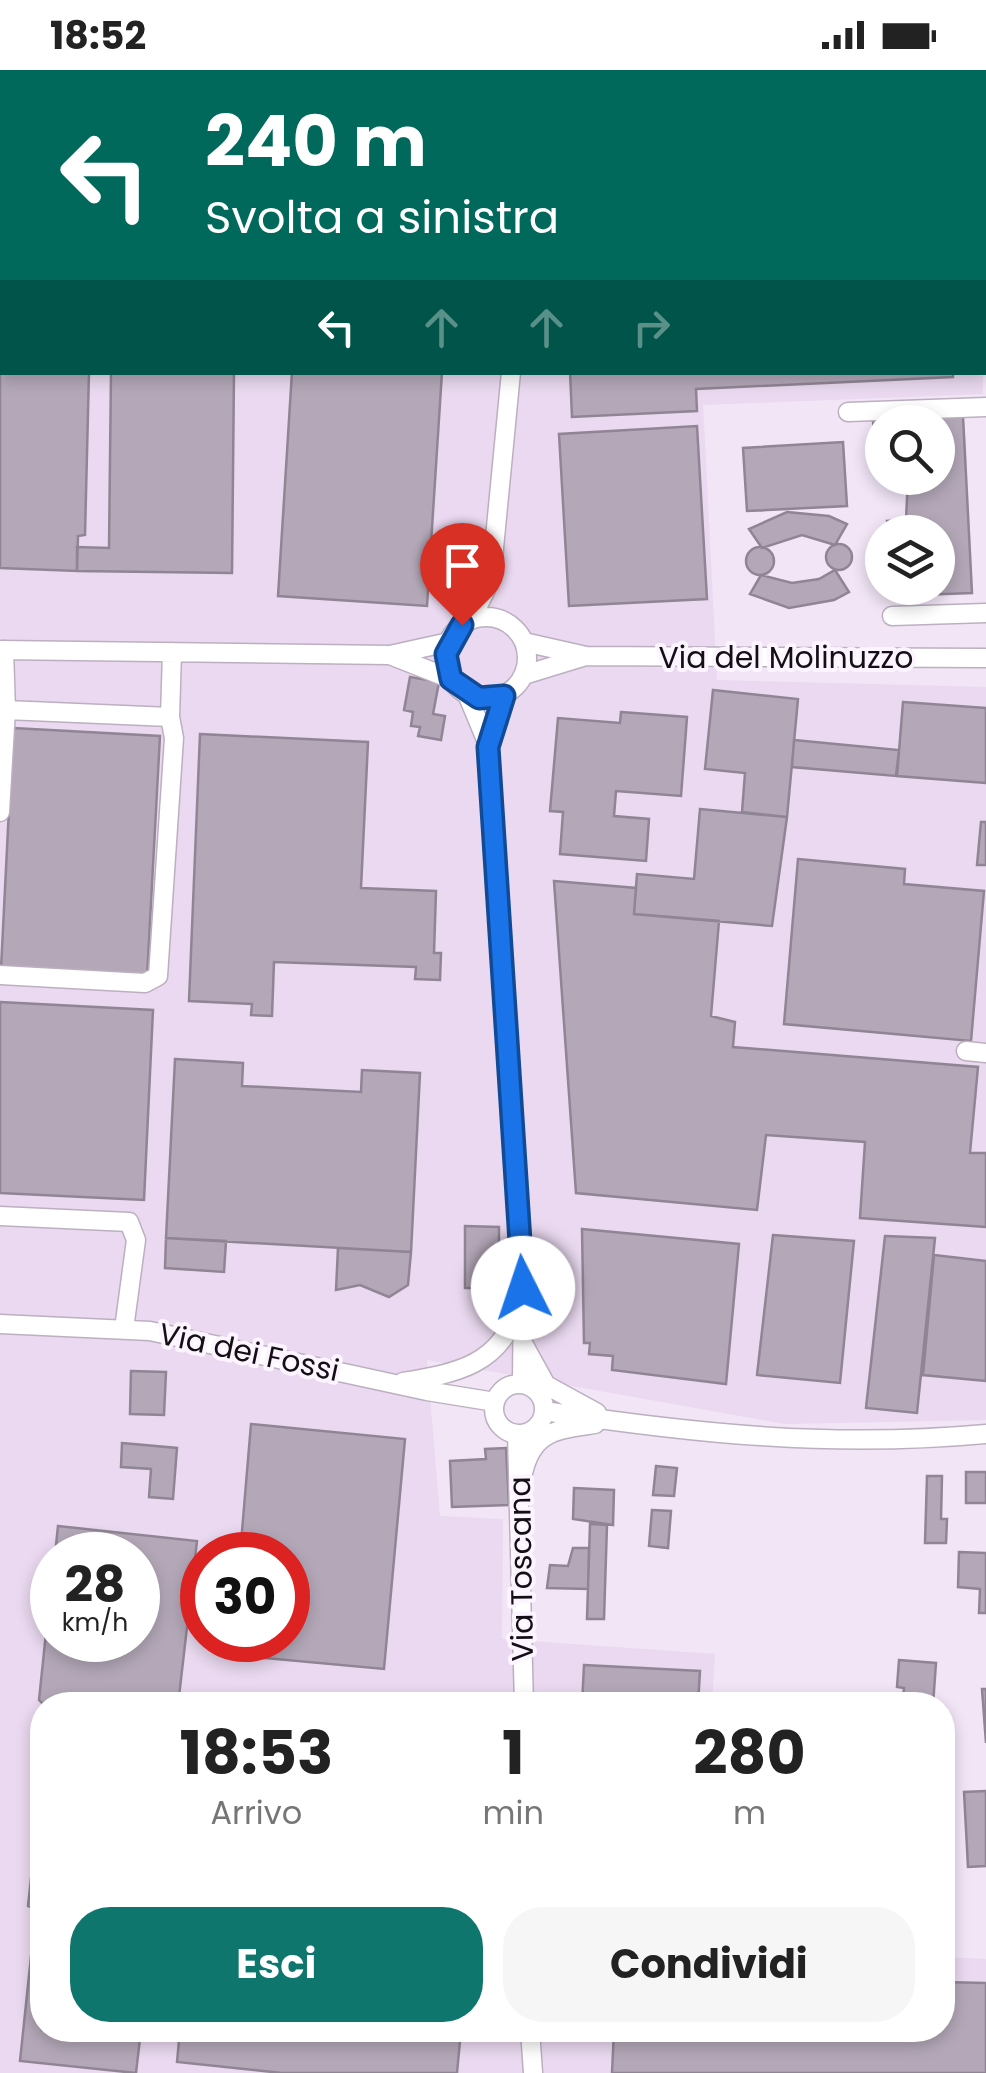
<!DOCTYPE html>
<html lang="it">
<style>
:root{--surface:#fff;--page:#f6f6f6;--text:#222;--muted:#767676;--accent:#0f766e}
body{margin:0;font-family:Poppins,sans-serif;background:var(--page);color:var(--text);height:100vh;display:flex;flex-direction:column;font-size:38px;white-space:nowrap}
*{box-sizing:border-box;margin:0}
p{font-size:32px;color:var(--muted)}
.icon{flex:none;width:55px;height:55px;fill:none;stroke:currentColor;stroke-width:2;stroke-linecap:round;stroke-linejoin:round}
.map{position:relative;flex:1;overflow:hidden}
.side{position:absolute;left:30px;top:1622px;width:925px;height:350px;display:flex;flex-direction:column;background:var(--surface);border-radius:40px;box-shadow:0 5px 15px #0003}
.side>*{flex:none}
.guide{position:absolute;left:0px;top:0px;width:988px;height:305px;box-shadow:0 5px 15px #0003;background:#00695c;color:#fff;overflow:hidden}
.tools{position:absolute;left:865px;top:335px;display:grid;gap:20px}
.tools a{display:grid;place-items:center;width:90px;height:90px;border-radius:50%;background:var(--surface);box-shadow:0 5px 15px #0003;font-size:50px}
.speed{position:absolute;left:30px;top:1462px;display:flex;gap:20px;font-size:50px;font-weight:700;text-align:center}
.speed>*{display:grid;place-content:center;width:130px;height:130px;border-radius:50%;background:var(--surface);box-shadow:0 5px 15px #0003;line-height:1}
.speed small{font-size:25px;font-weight:400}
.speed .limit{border:15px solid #d22;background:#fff;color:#111}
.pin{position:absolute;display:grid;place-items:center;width:85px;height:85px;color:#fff;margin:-102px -42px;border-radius:50% 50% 50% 0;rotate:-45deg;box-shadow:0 0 10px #0007}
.pin .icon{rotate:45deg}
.me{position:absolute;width:110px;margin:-55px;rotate:356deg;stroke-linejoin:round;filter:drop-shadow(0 0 8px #0008)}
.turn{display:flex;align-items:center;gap:35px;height:210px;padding:0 40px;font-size:45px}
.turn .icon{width:130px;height:130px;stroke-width:2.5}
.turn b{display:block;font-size:70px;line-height:85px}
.lanes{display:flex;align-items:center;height:95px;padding:0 40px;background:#0003;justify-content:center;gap:50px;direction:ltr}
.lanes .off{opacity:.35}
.eta{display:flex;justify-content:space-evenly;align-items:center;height:170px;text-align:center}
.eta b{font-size:60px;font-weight:700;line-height:70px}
.action{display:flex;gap:20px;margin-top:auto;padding:20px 40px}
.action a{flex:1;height:115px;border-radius:40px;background:var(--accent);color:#fff;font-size:40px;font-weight:700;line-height:115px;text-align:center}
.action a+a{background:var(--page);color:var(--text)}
.status{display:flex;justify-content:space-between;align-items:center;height:70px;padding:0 50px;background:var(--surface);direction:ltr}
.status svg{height:28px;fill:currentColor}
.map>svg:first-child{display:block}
.built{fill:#ead9f0;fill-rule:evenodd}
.building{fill:#b4a8b8;stroke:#908594;stroke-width:2.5}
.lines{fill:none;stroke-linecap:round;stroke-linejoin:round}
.minor-casing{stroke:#bcb0c0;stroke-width:21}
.minor{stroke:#fff;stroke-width:18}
.route-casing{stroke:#114b97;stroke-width:25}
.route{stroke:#1a73e8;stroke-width:18}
.labels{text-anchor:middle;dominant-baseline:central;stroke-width:8;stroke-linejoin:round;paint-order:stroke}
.street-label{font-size:30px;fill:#130f15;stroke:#fcf4fe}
</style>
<div class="status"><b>18:52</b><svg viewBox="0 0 49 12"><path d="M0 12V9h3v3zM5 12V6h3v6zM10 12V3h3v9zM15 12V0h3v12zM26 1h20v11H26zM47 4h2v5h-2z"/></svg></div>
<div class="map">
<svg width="986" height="2003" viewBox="0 0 986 2003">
<rect width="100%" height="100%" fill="#f1e5f6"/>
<path class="built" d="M0,0H946L2,2V302L983,303V324L703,335L717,610L986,617V1350L785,1354L427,1290L440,1446L503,1449L502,1569L715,1584L712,1635H42V1960H942L943,1887L986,1889V2003H0ZM52,1485H138V1570H52ZM202,1485H288V1570H202Z"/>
<path class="building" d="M368,0H431L458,2H368Z
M591,0H751L590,2Z
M794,0H912L794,2Z
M0,8H2V192H0Z
M0,248L2,302H89L85,465L78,466L77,501L0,498Z
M111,302H234L232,503L77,501V477L109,478Z
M292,302H442L427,536L278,526Z
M570,302H953V307L696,319L697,341L572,347Z
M963,346L972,523L891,526V518H938V462H888L887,451L906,450L908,408H938V352H882V399L875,400L873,349Z
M697,356L707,529L569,536L559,364Z
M843,372L847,436L747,441L743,378Z
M787,442L829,446L847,454L835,475L802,465L762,478L749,459Z
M826 487a13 13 0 1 1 26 0a13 13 0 1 1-26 0Z
M746 491a14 14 0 1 1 28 0a14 14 0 1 1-28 0Z
M835,500L849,522L834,530L789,538L750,524L761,505L792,513L819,509Z
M410,607L439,612L433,644L445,646L441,670L418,666L420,657L411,656L413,642L404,640Z
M713,620L798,629L787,747L742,742L745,703L705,699Z
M903,632L986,638V713L897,706Z
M621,642L687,647L681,726L616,721L614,746L649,749L646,791L560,784L563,742L550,741L558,648L620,653Z
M13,658L160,666L147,907L1,899Z
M200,664L368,672L361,818L436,821L434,883H441L440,910L415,909L416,897L274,892L272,946L251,945L252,934L189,931Z
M794,670L899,680L896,706L792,697Z
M700,739L787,747L772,856L634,844L637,804L694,809Z
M981,752H986V795H977Z
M798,789L905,799L904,814L984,821L971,971L784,954Z
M554,811L636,818L634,844L719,851L711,946L735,952L733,977L978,997L970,1083H986V1157L860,1148L865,1072L766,1065L757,1140L576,1123Z
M0,932L153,940L144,1130L0,1123Z
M175,989L243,993L242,1016L361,1022L362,1000L420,1003L411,1182L166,1168Z
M465,1156L499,1157V1218H465Z
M582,1159L739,1174L726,1314L612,1300L613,1286L589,1284L590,1273H584Z
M773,1165L854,1171L840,1313L757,1305Z
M885,1166L935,1168L917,1343L866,1338Z
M166,1168L226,1171L224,1202L165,1198Z
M338,1178L411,1182L408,1215L389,1227L360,1215L336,1220Z
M934,1185L986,1191V1311L923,1305Z
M131,1301L166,1302L164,1345L130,1344Z
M251,1354L405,1369L384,1599L231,1585L232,1570H288V1485H240Z
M122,1373L177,1378L173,1429L149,1427L151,1399L121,1397Z
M506,1378L509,1435L452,1437L450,1391L486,1389L485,1379Z
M656,1396L677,1398L674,1426L653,1425Z
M966,1402H986V1433H966Z
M927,1406H942L941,1449H947L946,1473H925Z
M574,1418L614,1420L613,1455L573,1449Z
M652,1440L671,1441L668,1478L649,1476Z
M590,1454L607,1455L604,1549H587Z
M58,1456L197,1471L178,1635H44L39,1630L52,1505V1570H138V1485H55Z
M573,1478H589L588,1519L547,1518L550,1495L568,1496Z
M959,1482L986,1483V1543H979L980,1519L958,1517Z
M899,1590L936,1593L933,1635H902L904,1618L897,1617Z
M584,1595L700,1601L698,1635H582Z
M982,1619H986V1673Z
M225,1625L437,1633V1635H225Z
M42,1649V1960H141L136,2003L20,1991L36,1839L28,1836L39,1735H32Z
M986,1721V1796L968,1797L964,1722Z
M942,1912L986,1913V2003H612L614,1960H942Z
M180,1960H461L457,2003H282L177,1992Z"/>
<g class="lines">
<defs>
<path id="minor" d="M524,0V2
M0,227H2
M848,342L986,337
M892,546L986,543
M445 588a41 41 0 1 1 82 0a41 41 0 1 1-82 0Z
M471,550L491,509L511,302
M524,572L586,586L986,588
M0,580L390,585L449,572
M4,580L6,640L170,647L172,582
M390,585L451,609
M524,605L586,586
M467,624L489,677L523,1218L522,1313
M489,677L503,625
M0,742L6,640
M0,905L145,913L158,906L174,668L170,647
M966,981L986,983
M0,1146L129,1152L136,1170L124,1259
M0,1254L150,1261L427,1321L495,1332
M524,1275L546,1315L597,1343
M403,1312C457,1303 501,1295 518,1237
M494 1339a25 25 0 1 1 50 0a25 25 0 1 1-50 0Z
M544,1341C696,1364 833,1378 986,1364
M517,1364L524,1635
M523,1403C533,1360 557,1360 595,1354
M530,1960L533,2003"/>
</defs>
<use href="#minor" class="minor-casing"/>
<use href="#minor" class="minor"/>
</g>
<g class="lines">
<defs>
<path id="route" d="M462,555L446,584L451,609L479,628L504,626L488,677L523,1218"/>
</defs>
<use href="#route" class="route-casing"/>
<use href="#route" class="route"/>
</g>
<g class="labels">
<g class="street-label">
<text x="786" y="587">Via del Molinuzzo</text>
<text transform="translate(249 1282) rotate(12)">Via dei Fossi</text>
<text transform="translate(521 1499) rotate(-91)">Via Toscana</text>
</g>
</g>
</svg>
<div class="tools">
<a><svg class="icon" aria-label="search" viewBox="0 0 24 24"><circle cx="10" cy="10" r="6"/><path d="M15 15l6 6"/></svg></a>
<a><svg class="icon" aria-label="layers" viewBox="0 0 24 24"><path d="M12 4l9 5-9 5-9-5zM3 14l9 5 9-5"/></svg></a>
</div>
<div class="speed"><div>28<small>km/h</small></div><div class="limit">30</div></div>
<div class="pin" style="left:462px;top:555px;background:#d93025"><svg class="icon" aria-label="arrive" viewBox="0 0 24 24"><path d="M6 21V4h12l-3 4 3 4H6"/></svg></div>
<svg class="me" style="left:523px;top:1218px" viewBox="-20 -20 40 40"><circle r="19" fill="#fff"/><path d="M0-13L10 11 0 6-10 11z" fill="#1a73e8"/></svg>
<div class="guide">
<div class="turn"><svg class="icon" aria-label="left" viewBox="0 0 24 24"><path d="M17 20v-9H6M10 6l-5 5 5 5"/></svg><div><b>240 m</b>Svolta a sinistra</div></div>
<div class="lanes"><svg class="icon" aria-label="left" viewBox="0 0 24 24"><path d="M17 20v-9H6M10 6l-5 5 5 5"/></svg><svg class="icon off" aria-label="ahead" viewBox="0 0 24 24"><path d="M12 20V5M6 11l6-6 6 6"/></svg><svg class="icon off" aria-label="ahead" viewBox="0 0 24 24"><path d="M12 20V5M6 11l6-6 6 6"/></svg><svg class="icon off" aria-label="right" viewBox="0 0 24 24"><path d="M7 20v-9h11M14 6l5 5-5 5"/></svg></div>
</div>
<section class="side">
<div class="eta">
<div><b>18:53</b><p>Arrivo</p></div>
<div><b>1</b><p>min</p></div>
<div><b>280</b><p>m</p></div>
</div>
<div class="action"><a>Esci</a><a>Condividi</a></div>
</section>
</div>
